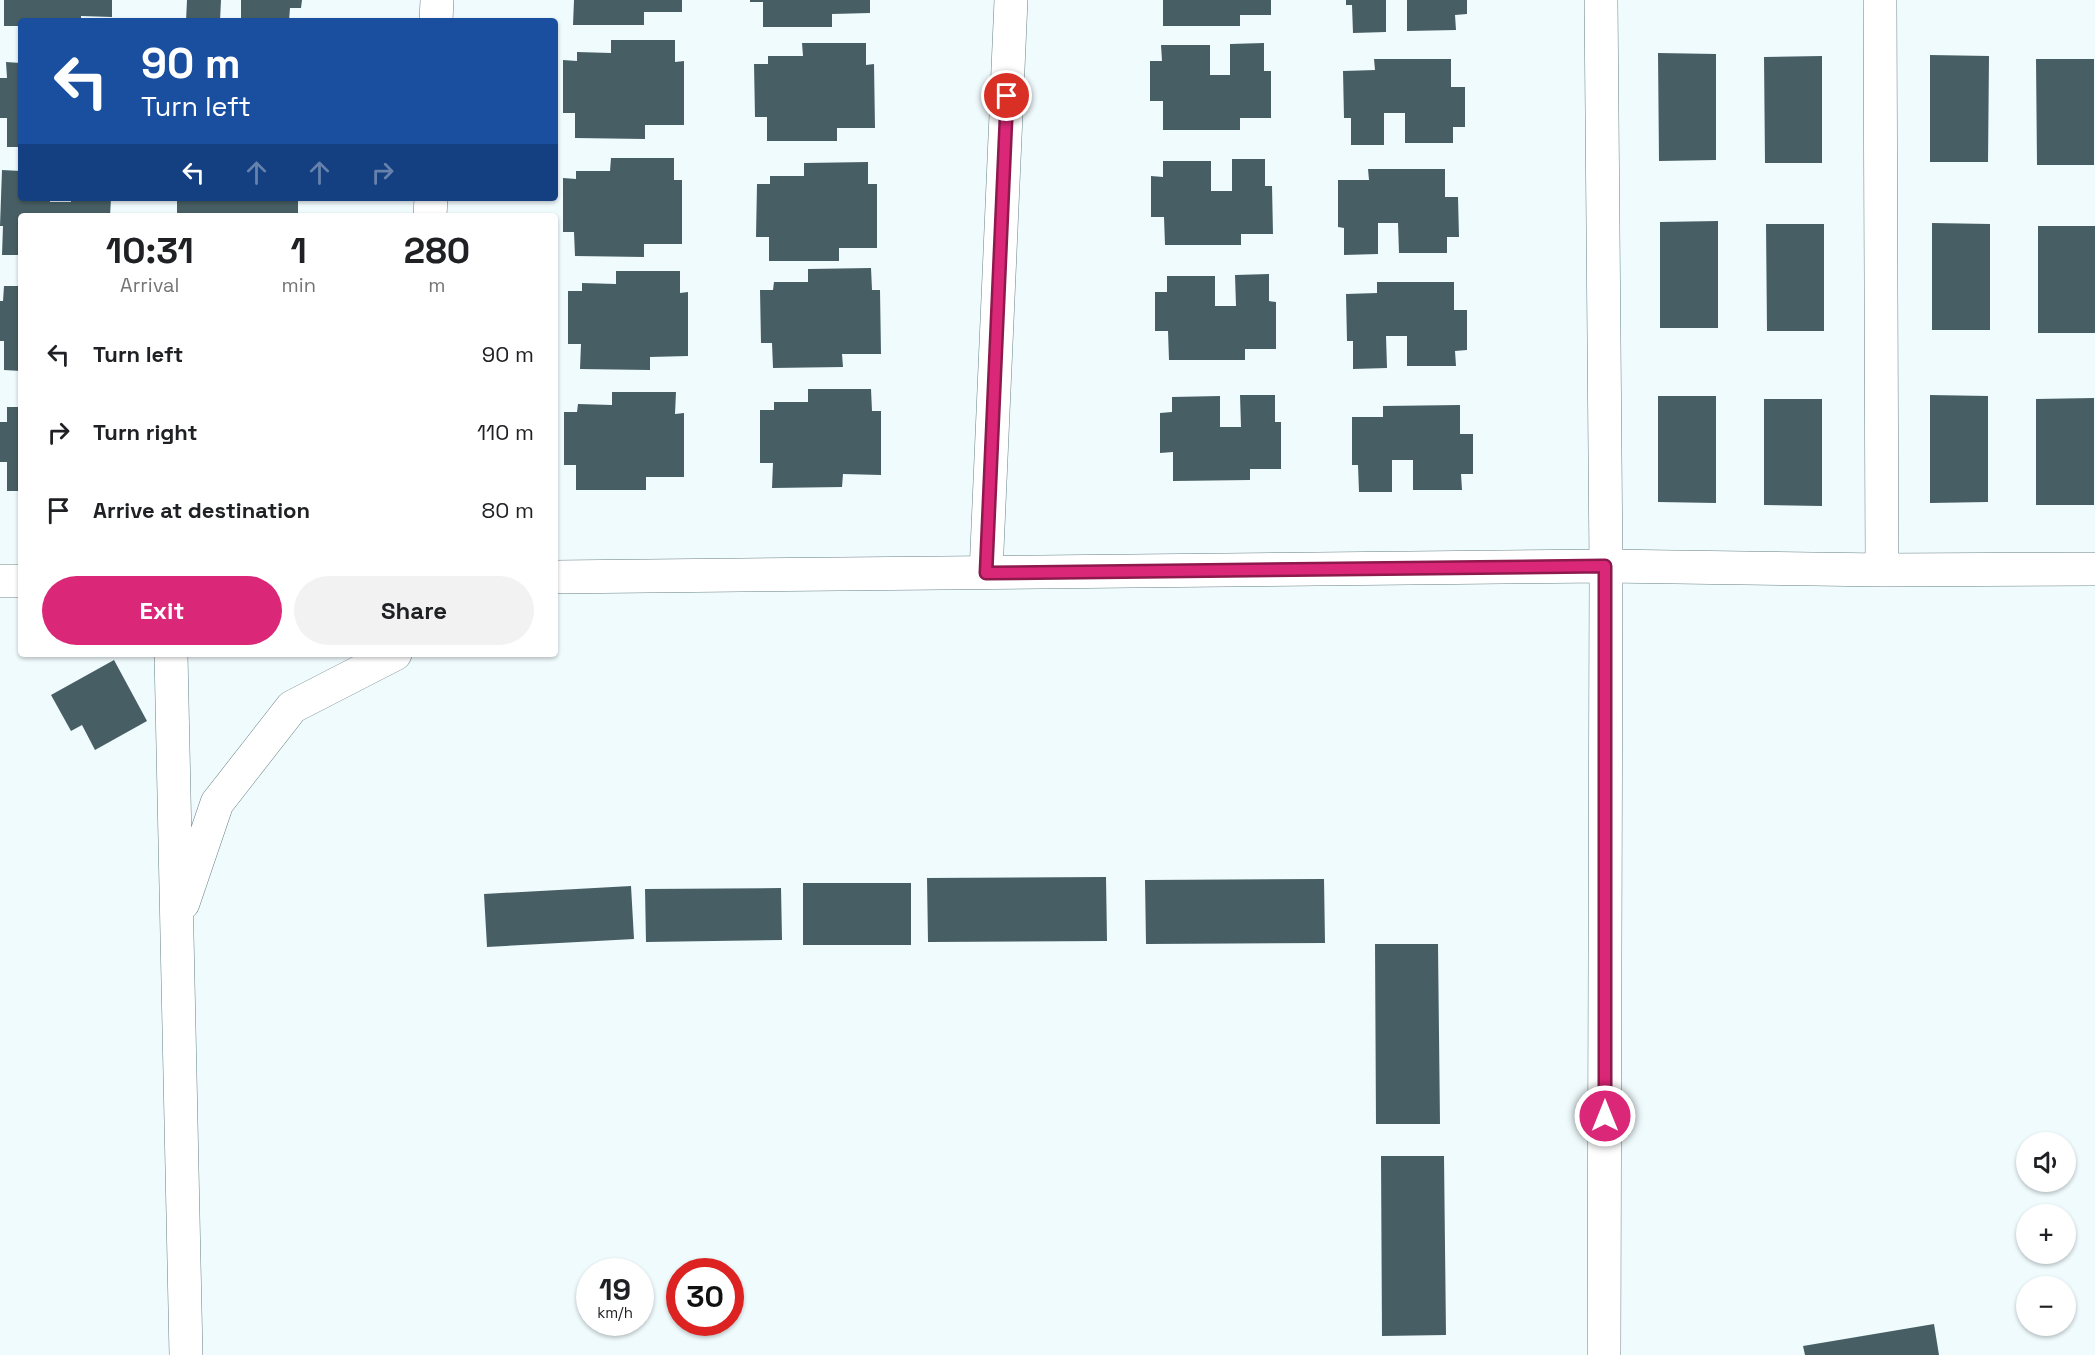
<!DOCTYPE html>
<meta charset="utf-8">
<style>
:root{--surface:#fff;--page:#f2f2f2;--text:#202124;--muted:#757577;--accent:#db2777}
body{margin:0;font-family:"Space Grotesk",sans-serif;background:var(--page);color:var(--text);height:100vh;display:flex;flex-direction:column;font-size:22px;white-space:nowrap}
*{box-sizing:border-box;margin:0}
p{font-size:20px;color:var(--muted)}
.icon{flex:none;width:33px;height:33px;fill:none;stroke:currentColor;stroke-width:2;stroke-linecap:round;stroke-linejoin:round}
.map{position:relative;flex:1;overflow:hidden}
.sheet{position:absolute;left:18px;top:213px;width:540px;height:444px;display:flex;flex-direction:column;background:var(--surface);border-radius:6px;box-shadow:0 2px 4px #0004}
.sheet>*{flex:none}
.top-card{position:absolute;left:18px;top:18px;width:540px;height:183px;border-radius:6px;box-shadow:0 2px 4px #0004;background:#1a4fa0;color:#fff;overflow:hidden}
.controls{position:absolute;left:2016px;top:1132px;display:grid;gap:12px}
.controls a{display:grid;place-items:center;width:60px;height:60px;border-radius:50%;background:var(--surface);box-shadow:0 2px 4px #0004;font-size:30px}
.speed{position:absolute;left:576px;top:1258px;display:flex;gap:12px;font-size:30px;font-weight:700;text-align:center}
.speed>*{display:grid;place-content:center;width:78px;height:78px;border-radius:50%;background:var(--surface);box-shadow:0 2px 4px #0004;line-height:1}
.speed small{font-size:15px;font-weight:400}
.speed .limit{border:9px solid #d22;background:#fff;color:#111}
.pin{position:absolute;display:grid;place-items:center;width:51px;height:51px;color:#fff;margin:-26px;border:3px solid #fff;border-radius:50%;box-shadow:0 2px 6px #0007}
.me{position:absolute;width:66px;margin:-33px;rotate:0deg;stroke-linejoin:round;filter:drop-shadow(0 0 4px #0008)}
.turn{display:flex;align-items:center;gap:21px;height:126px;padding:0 24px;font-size:27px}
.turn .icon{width:78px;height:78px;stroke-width:2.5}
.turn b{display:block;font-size:42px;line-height:51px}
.lanes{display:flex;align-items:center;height:57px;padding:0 24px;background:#0003;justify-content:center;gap:30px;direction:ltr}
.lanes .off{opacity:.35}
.eta{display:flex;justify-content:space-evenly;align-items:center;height:102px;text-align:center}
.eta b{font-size:36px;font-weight:700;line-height:42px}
.action{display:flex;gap:12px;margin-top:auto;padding:12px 24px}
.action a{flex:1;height:69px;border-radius:36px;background:var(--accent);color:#fff;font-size:24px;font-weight:700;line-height:69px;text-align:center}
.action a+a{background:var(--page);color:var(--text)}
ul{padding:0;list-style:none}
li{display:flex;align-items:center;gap:18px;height:78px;padding:0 24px}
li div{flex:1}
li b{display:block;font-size:22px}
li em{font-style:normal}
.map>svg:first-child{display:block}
.building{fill:#475f64}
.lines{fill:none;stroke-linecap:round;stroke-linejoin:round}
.minor-casing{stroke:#698287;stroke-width:34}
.minor{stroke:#fff;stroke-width:33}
.route-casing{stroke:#8e194d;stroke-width:15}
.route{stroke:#db2777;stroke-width:10}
</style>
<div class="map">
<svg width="2095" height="1355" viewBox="0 0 2095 1355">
<rect width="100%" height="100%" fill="#f0fbfd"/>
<path class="building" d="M4,0H112V17L81,16V21H21V26H4Z
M187,0H221L220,21H186Z
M241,0H302L301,8H290L289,21H241Z
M574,0H682V12H644V25H573Z
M750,0H870V13L832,14V27H763V2H750Z
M1163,0H1271V15H1240V26H1163Z
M1346,0H1386V32L1353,33L1352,5H1346Z
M1407,0H1467V14L1455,15L1456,30L1407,31Z
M611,40H675V62L684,61V125H645V139L575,138V113H563V60L577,61V52L611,53Z
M802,43H866V65L874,64L875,128H837V141H767V117H755L754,64H768V56H803Z
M1264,43V71H1271V118H1240V130H1163V101H1150V61H1162L1161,45H1210V75H1230V44Z
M1658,53L1716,54V160L1659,161Z
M1930,55L1989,56L1988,162H1930Z
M1822,56V163H1765L1764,57Z
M1374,59H1451V87H1465V127H1453V143H1405V113H1384V145H1351V118H1344L1343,71L1375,70Z
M2036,59H2094V165H2037Z
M6,62L21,63V147H7V118H0V78H7Z
M611,158H674V180H682V244H644V257L575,256L574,232H563V178L576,179V171H610Z
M1232,159H1265V186H1272L1273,234H1241V245H1165L1164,217H1151V176L1163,177V161H1211V191H1232Z
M868,162V184H877V248H839V261H769V237H756L757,184H770V176H804V163Z
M1368,169H1445V197H1458L1459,237H1447V253H1399L1398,223H1378V254L1344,255V228L1338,227V180H1369Z
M2,170L21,171V198H50V202H71V198H111L110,216H21V255H2L3,226H0Z
M177,198H298V216H177Z
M1718,221V328H1660V222Z
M1932,223L1990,224V330H1932Z
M1766,224H1824V331H1767Z
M2038,226H2095V333H2038Z
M871,268L872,290H880L881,354H842L843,367L773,368L772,343H761L760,290H773L774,282H808V269Z
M616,271H680V293L688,292V356L650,357V370L580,369L581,344H568V291H582V283L616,284Z
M1269,274V301L1276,302V349H1245V360H1169L1168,331H1155V292H1167V276H1215V306H1236L1235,275Z
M1377,282H1454V310H1467V350L1455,351L1456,366H1407V336H1386L1387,368L1353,369V341H1347L1346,294L1377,293Z
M4,286H21V371L4,370V341H0V301H3Z
M808,389H871L872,411H881V475L843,474L842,487L772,488L773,463H760V410H774V402H808Z
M612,392H676L675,414L684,413V477H646V490H576V465H564V412H577L578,404L612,405Z
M1240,395H1275V422H1281V469H1250V480L1173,481V452L1160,453V413L1172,412V397L1220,396V427H1241Z
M1930,395L1988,396V502L1930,503Z
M1658,396H1716V503L1658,502Z
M2094,398V505H2036V399Z
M1764,399H1822V506L1764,505Z
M1460,405V434H1473V474H1461L1462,490H1413V460H1392V492H1359L1358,465H1352V417H1383V406Z
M7,407H21V491H7V462H0V422H7Z
M114,660L147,721L95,750L82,725L71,731L51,695Z
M1106,877L1107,941L928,942L927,878Z
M1324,879L1325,943L1146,944L1145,880Z
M803,883H911V945H803Z
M631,886L634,939L487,947L484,894Z
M781,888L782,940L646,942L645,889Z
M1375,944H1438L1440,1124H1376Z
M1381,1156H1444L1446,1335L1382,1336Z
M1934,1324L1939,1355H1805L1803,1346Z"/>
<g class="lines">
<defs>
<path id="minor" d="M1601,0L1606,566L1604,1355
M1880,0L1882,570
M436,21L437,0
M430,216L431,198
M986,573L1011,0
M555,577L1606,566L1882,570L2095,569
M0,581H21
M171,654L186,1355
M183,903L217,803L292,707L395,654"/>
</defs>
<use href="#minor" class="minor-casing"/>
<use href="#minor" class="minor"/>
</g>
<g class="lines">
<defs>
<path id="route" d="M1007,96L986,573L1605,566V1116"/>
</defs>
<use href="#route" class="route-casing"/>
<use href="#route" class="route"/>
</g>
</svg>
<div class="controls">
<a><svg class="icon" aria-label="sound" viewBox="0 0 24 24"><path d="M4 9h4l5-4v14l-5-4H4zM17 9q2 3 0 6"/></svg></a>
<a>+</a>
<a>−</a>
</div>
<div class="speed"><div>19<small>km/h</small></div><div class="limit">30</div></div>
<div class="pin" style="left:1007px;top:96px;background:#d93025"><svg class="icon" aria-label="arrive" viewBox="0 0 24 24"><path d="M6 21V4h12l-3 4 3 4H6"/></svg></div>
<svg class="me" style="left:1605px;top:1116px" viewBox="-20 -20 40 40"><circle r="17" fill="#db2777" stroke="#fff" stroke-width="3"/><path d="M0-11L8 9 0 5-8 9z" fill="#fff"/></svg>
<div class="top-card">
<div class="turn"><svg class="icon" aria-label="left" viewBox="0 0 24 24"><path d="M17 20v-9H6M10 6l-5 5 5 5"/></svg><div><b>90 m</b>Turn left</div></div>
<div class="lanes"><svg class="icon" aria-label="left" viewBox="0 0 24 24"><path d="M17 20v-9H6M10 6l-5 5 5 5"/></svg><svg class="icon off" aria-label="ahead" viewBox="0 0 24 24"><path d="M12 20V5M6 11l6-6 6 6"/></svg><svg class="icon off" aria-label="ahead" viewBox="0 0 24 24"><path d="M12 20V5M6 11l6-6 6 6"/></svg><svg class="icon off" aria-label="right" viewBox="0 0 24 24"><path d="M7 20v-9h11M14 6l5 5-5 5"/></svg></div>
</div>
<section class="sheet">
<div class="eta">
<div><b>10:31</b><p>Arrival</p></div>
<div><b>1</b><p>min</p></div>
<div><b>280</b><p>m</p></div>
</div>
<ul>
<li><svg class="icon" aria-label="left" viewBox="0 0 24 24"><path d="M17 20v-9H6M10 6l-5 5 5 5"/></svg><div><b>Turn left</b></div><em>90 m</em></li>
<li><svg class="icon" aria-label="right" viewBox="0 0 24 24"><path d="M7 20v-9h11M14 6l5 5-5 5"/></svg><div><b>Turn right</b></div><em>110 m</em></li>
<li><svg class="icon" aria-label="arrive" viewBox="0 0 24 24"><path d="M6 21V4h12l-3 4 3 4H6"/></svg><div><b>Arrive at destination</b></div><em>80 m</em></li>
</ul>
<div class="action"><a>Exit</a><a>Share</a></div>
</section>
</div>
